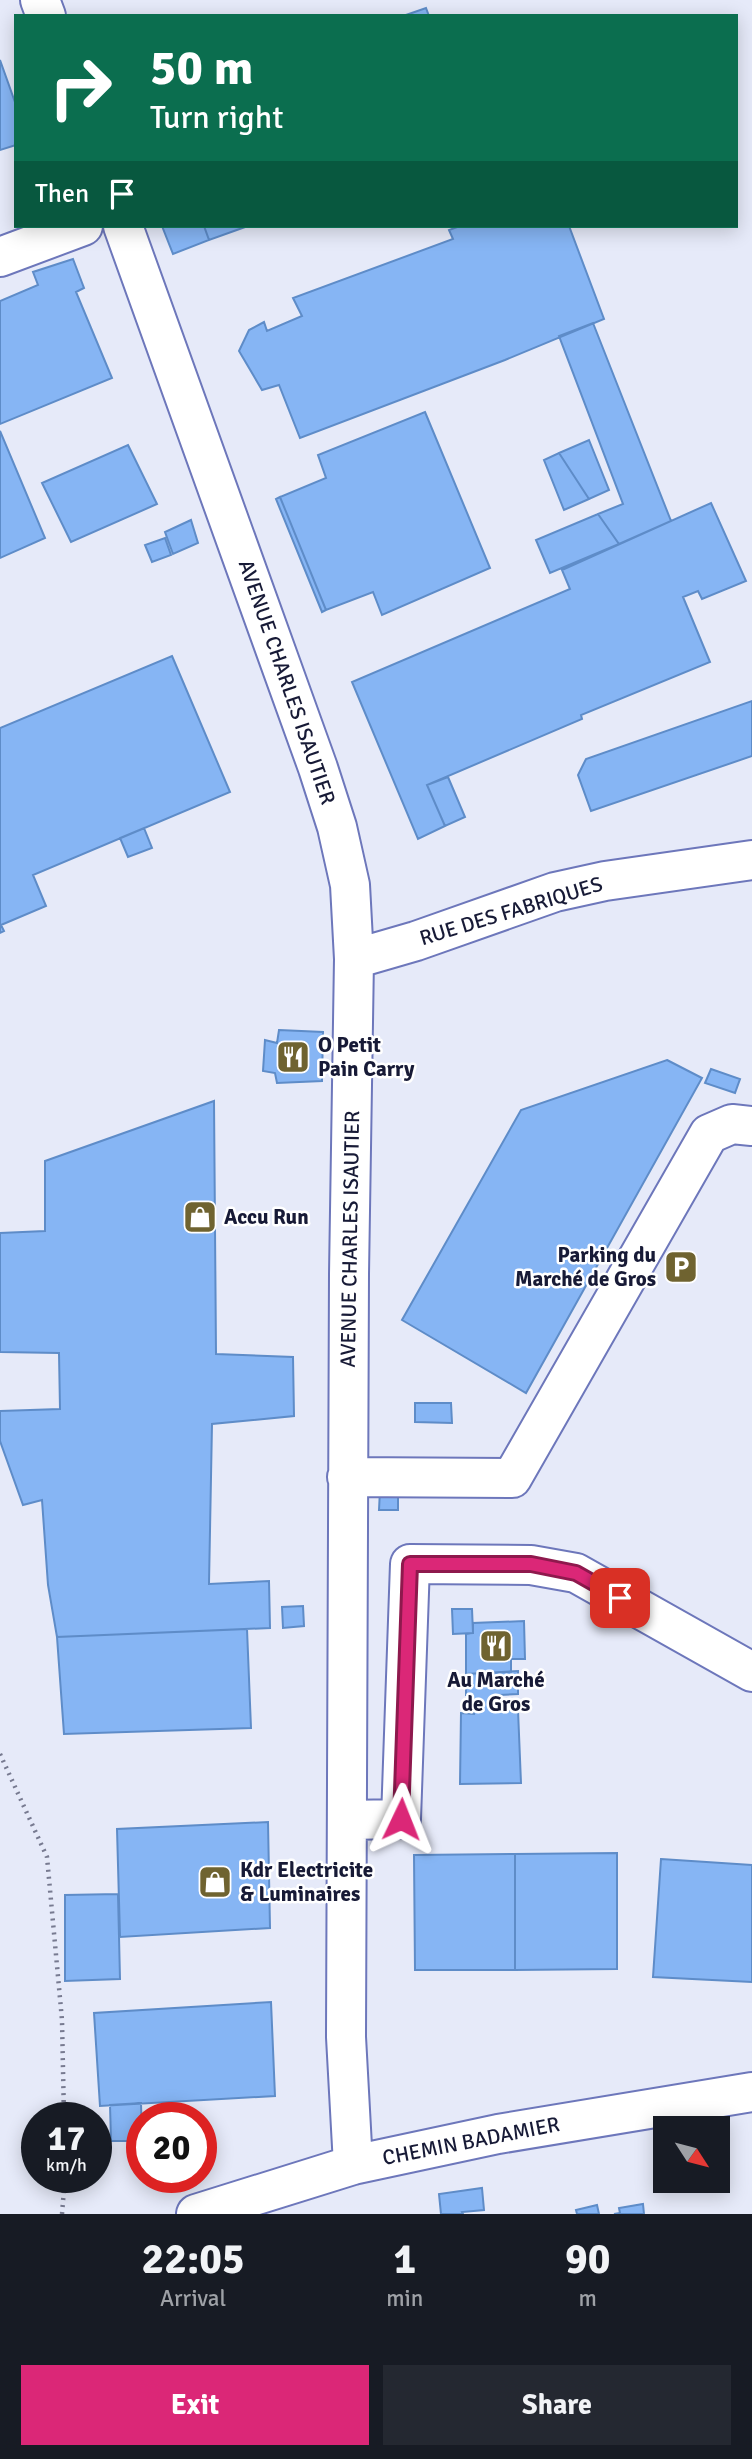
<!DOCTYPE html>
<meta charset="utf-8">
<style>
:root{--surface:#171b24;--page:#242831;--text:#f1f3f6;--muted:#9ea1a6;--accent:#db2777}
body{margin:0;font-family:Signika,sans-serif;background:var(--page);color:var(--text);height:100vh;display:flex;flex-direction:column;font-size:26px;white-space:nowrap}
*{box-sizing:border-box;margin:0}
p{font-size:23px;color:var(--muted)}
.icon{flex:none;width:38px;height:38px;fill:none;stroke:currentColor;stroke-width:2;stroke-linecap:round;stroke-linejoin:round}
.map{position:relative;height:2214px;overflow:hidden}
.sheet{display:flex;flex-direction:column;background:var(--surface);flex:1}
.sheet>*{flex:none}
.top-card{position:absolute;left:14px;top:14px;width:724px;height:214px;border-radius:0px;box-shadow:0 4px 18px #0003;background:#0b6e4f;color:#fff;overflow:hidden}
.needle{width:46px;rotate:126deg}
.controls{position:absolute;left:653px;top:2116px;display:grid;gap:14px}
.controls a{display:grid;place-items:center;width:77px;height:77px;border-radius:0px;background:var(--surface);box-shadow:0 4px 18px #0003;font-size:35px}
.speed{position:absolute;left:21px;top:2102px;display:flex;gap:14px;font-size:35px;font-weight:700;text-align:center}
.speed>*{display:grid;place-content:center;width:91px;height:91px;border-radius:50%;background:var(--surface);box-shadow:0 4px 18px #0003;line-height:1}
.speed small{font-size:18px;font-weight:400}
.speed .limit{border:10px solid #d22;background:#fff;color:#111}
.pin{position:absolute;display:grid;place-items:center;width:60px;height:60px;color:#fff;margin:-30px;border-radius:14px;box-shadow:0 4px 10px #0006}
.me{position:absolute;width:77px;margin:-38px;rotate:2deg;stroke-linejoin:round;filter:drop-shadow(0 0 5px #0008)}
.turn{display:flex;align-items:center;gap:24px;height:147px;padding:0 21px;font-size:32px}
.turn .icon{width:91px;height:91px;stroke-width:2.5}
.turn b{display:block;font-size:49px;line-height:60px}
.then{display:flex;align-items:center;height:66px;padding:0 21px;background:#0003;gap:14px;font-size:26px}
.eta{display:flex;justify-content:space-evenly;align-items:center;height:119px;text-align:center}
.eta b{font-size:42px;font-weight:700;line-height:49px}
.cta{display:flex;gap:14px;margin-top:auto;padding:14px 21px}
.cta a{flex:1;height:80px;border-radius:0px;background:var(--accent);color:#fff;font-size:28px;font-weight:700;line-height:80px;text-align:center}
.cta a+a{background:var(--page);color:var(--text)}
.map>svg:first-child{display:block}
.building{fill:#86b5f4;stroke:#5e8cc8;stroke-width:2}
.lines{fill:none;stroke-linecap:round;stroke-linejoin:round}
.minor-casing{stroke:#6d77bb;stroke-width:42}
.path{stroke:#777a90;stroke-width:4.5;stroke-dasharray:2 5;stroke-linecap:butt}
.minor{stroke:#fff;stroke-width:38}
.route-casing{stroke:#8e194d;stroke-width:18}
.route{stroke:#db2777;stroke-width:12}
.labels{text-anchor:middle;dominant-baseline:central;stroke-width:5;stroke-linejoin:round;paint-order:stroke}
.street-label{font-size:21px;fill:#171a36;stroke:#fff}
.poi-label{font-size:21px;font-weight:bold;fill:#171a36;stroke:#fff;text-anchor:start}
</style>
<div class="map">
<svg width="752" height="2214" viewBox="0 0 752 2214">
<rect width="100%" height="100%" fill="#e6eaf9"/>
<path class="building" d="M426,8L429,16H403Z
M0,60L16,105V145L0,150Z
M162,226H204L209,240L173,254Z
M204,226H248L209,240Z
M460,226H569L604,319L505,360L300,438L279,385L262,390L239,351L249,330L264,322L267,331L302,316L293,298L453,239L449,230Z
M73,259L84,288L76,292L112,378L0,424V301L38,285L33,272Z
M593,323L671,521L619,544L598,514L623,504L559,336Z
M425,412L490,568L382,615L373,592L326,610L280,497L326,478L318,455Z
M0,431L45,538L0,558Z
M589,440L609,490L589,499L559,453Z
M128,445L157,504L71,542L42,483Z
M559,453L589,499L564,510L544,460Z
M280,497L326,610L322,612L276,499Z
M711,503L746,581L702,599L698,591L683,597L710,662L581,715L582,719L427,785L445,826L418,839L352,682L570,589L562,570Z
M598,514L619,544L550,573L536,540Z
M191,520L198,543L173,554L165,532Z
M165,538L171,555L152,562L145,545Z
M172,656L230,792L33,875L46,906L1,925L4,931L0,933V728Z
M752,701V756L591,811L578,775L586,759Z
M448,777L465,817L445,826L427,785Z
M144,828L152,848L128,857L120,838Z
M279,1030L323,1032L322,1081L277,1083L275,1073L263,1071L265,1040L277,1043Z
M667,1060L702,1078L526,1393L402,1320L521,1110Z
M711,1069L740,1079L735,1093L705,1083Z
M214,1101L216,1354L293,1357L294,1416L212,1424L209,1584L269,1581L270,1628L57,1637L48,1585L42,1500L23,1505L0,1441V1411L60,1409L59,1353L0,1352V1233L45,1231V1161Z
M415,1403H451L452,1423L415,1422Z
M380,1490H398V1510H379Z
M303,1606L304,1626L283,1628L282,1607Z
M452,1609H472L473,1633L453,1634Z
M524,1621L525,1659H511V1672L466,1674V1634L473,1633V1623Z
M247,1629L251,1728L64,1734L57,1637Z
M518,1671V1694L500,1695V1710H518L521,1783L460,1784L461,1713L474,1714L473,1695H466V1674Z
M268,1822L270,1928L120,1937L117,1829Z
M617,1853V1969L515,1970V1854Z
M515,1854V1970H415L414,1855Z
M661,1859L752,1865V1982L653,1977Z
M118,1894L120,1979L65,1981V1895Z
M271,2002L275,2096L100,2106L94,2013Z
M141,2103L142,2141H111L110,2105Z
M482,2188L484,2210L462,2212L463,2214H441L439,2194Z
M643,2204L644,2214H614L620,2213L619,2208Z
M597,2205L599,2214H577L576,2210Z"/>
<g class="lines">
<defs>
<path id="minor" d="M40,0L46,16
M123,226L318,768L337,827L350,885L354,959L349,1274L346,2037L353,2165
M0,257L83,226
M354,959L416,941L555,892L605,881L752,860
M347,1477L512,1478L709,1134L732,1124L752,1126
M347,1820L401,1819L410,1564L531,1565L576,1573L752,1672
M196,2214L353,2165L498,2134L752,2092"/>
</defs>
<use href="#minor" class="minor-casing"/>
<path class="path" d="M0,1754L47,1857L62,2020L64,2118
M62,2214L65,2177"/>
<use href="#minor" class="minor"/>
</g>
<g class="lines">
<defs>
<path id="route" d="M401,1819L410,1564H531L576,1573L620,1598"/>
</defs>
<use href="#route" class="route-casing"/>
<use href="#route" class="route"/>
</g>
<defs>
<symbol id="restaurant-square" viewBox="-11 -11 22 22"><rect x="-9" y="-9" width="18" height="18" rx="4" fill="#6f6330" stroke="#fff"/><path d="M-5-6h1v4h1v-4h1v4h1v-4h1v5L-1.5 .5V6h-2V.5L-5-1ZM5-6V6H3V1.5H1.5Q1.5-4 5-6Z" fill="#fff"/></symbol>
<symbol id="shop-square" viewBox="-11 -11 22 22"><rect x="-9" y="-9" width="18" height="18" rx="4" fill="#6f6330" stroke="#fff"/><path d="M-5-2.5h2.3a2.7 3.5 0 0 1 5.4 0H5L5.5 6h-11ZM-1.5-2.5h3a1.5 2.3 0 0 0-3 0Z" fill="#fff"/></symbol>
<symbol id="parking-square" viewBox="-11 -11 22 22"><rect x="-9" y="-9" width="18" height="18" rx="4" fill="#6f6330" stroke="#fff"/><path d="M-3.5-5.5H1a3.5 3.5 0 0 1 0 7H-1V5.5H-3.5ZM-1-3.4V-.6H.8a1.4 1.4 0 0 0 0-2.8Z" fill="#fff"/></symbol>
</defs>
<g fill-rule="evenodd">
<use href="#restaurant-square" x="274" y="1038" width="38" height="38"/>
<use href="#shop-square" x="181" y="1198" width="38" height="38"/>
<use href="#parking-square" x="662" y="1248" width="38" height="38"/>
<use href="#restaurant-square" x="477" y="1627" width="38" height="38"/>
<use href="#shop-square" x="196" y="1863" width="38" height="38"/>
</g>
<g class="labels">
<g class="street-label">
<text transform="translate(287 682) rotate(71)">AVENUE CHARLES ISAUTIER</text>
<text transform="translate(511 911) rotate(-17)">RUE DES FABRIQUES</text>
<text transform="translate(350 1239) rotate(-89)">AVENUE CHARLES ISAUTIER</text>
<text transform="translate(471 2141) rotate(-11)">CHEMIN BADAMIER</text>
</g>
<g class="poi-label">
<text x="318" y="1045">O Petit<tspan x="318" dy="24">Pain Carry</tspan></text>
<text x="224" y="1217">Accu Run</text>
<text x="656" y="1255" text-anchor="end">Parking du<tspan x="656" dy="24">Marché de Gros</tspan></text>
<text x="496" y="1680" text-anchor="middle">Au Marché<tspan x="496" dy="24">de Gros</tspan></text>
<text x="240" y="1870">Kdr Electricite<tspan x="240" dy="24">&amp; Luminaires</tspan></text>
</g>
</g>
</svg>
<div class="controls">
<a><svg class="needle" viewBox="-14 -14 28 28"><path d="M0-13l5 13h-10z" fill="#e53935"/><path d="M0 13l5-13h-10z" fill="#9ea1a6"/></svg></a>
</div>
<div class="speed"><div>17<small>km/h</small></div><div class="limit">20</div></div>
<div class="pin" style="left:620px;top:1598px;background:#d93025"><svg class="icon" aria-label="arrive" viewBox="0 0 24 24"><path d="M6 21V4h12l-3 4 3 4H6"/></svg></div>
<svg class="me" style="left:401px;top:1819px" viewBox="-20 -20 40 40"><path d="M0-17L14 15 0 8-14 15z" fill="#db2777" stroke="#fff" stroke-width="4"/></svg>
<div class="top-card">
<div class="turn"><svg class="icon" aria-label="right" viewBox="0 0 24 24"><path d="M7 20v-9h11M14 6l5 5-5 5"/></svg><div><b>50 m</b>Turn right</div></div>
<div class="then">Then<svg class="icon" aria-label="arrive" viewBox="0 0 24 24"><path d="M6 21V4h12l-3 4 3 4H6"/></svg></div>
</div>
</div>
<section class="sheet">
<div class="eta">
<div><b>22:05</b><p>Arrival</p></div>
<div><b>1</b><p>min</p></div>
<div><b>90</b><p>m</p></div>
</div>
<div class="cta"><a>Exit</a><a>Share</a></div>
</section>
